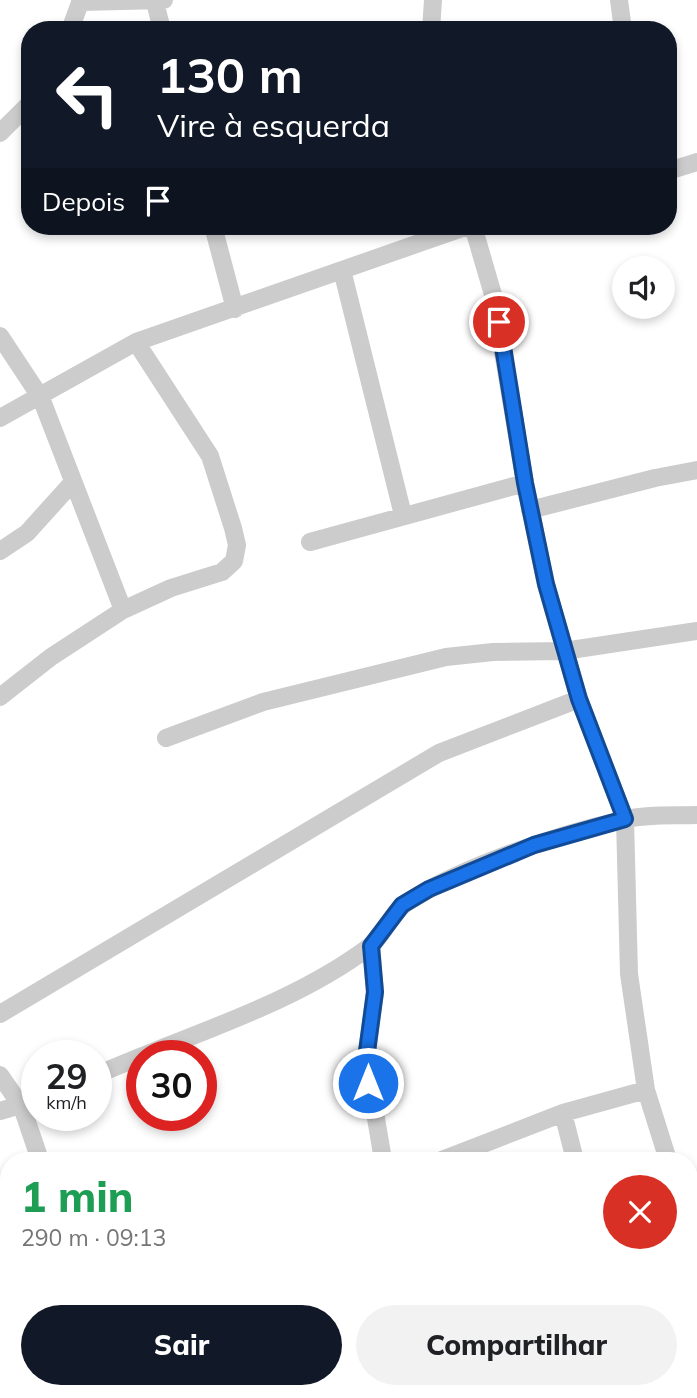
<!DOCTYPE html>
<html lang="pt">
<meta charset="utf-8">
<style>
:root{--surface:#fff;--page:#f2f2f2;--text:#202124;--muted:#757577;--accent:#111827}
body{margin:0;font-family:Mulish,sans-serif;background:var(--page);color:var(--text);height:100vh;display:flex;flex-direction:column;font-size:26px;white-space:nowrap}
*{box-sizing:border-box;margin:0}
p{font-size:23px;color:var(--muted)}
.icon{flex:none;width:38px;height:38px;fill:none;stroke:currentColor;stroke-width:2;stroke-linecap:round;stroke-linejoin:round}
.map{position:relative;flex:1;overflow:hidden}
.side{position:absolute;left:0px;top:1152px;width:698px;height:247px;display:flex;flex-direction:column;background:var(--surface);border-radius:28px 28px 0 0;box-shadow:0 4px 10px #0003}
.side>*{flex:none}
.top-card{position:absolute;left:21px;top:21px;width:656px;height:214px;border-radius:28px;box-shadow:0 4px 10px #0003;background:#111827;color:#fff;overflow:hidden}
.fabs{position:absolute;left:612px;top:256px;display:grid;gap:14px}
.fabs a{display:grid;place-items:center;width:63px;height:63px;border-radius:50%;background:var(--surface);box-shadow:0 4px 10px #0003;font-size:35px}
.speed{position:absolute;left:21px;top:1040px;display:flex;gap:14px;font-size:35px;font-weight:700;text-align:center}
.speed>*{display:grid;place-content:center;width:91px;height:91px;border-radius:50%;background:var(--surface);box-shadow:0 4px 10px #0003;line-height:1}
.speed small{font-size:18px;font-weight:400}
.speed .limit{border:10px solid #d22;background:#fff;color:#111}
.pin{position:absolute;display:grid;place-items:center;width:60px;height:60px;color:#fff;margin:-30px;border:4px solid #fff;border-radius:50%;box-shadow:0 2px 7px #0007}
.me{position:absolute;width:77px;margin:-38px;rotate:0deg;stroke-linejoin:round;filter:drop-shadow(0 0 5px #0008)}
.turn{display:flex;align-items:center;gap:24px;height:147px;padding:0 21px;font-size:32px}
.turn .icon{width:91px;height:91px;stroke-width:2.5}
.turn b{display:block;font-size:49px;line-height:60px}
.then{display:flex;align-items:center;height:66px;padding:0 21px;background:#0003;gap:14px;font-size:26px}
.round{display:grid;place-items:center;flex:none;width:74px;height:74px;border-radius:37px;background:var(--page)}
.overview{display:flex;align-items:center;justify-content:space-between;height:119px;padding:0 21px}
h1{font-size:42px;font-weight:800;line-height:52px;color:#1e9e55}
.primary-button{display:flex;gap:14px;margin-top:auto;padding:14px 21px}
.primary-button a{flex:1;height:80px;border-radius:42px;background:var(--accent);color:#fff;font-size:28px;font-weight:800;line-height:80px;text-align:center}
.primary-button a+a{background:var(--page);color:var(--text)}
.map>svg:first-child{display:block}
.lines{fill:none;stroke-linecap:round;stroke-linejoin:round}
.street{stroke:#ccc;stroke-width:18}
.route-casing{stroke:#114b97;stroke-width:18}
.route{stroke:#1a73e8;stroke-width:12}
</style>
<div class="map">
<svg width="697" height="1398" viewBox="0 0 697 1398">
<rect width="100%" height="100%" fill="#fff"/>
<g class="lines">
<path class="street" d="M619,0L623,30
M80,2L164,0
M155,2L162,30
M70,30L81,0
M431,30L433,0
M0,133L30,103
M668,171L697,162
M213,226L235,309
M473,226L494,298L525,483L546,585L579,699L625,819L629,974L646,1090L668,1160
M342,270L403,515
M0,336L41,398L123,610
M0,418L136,342L468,226
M530,510L655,478L697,470
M310,542L525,483
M0,551L27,533L73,482
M0,697L51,657L123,610L171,588L222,572L234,561L237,545L233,528L210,456L136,342
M166,738L263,702L446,657L493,652L564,651L697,631
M371,946L375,992L366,1059L383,1160
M0,1014L439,753L579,699
M145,1055C221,1024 302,997 369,947C384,936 390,914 406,903C461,867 558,834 623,820C646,814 673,816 697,815
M0,1075L22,1107L40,1160
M96,1075L142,1056
M0,1111L37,1100
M563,1113L575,1160
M442,1160L563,1113L646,1090
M690,1224L697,1246
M0,1249H9
M133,1390L137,1398
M374,1390L380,1398
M552,1390L553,1398
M334,1398L343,1390"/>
</g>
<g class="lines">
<defs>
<path id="route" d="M368,1083L366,1059L375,992L371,946L402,905L429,889L534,845L625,819L579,699L546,584L525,483L499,322"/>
</defs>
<use href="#route" class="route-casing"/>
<use href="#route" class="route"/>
</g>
</svg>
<div class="fabs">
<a><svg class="icon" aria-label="sound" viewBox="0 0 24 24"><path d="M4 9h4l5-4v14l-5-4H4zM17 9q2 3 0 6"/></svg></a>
</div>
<div class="speed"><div>29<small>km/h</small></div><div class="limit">30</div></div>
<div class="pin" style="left:499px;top:322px;background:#d93025"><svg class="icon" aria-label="arrive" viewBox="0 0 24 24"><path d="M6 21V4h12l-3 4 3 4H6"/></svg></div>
<svg class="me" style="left:368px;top:1083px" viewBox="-20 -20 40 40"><circle r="17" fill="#1a73e8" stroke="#fff" stroke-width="3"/><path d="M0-11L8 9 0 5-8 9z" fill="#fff"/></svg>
<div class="top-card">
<div class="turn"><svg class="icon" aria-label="left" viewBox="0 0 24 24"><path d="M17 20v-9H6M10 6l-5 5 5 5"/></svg><div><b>130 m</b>Vire à esquerda</div></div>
<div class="then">Depois<svg class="icon" aria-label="arrive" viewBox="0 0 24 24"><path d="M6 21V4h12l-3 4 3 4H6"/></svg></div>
</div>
<section class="side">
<div class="overview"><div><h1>1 min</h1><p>290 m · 09:13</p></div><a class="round" style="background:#d93025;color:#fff"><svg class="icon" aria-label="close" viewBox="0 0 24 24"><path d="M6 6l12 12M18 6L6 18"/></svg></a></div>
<div class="primary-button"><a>Sair</a><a>Compartilhar</a></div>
</section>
</div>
